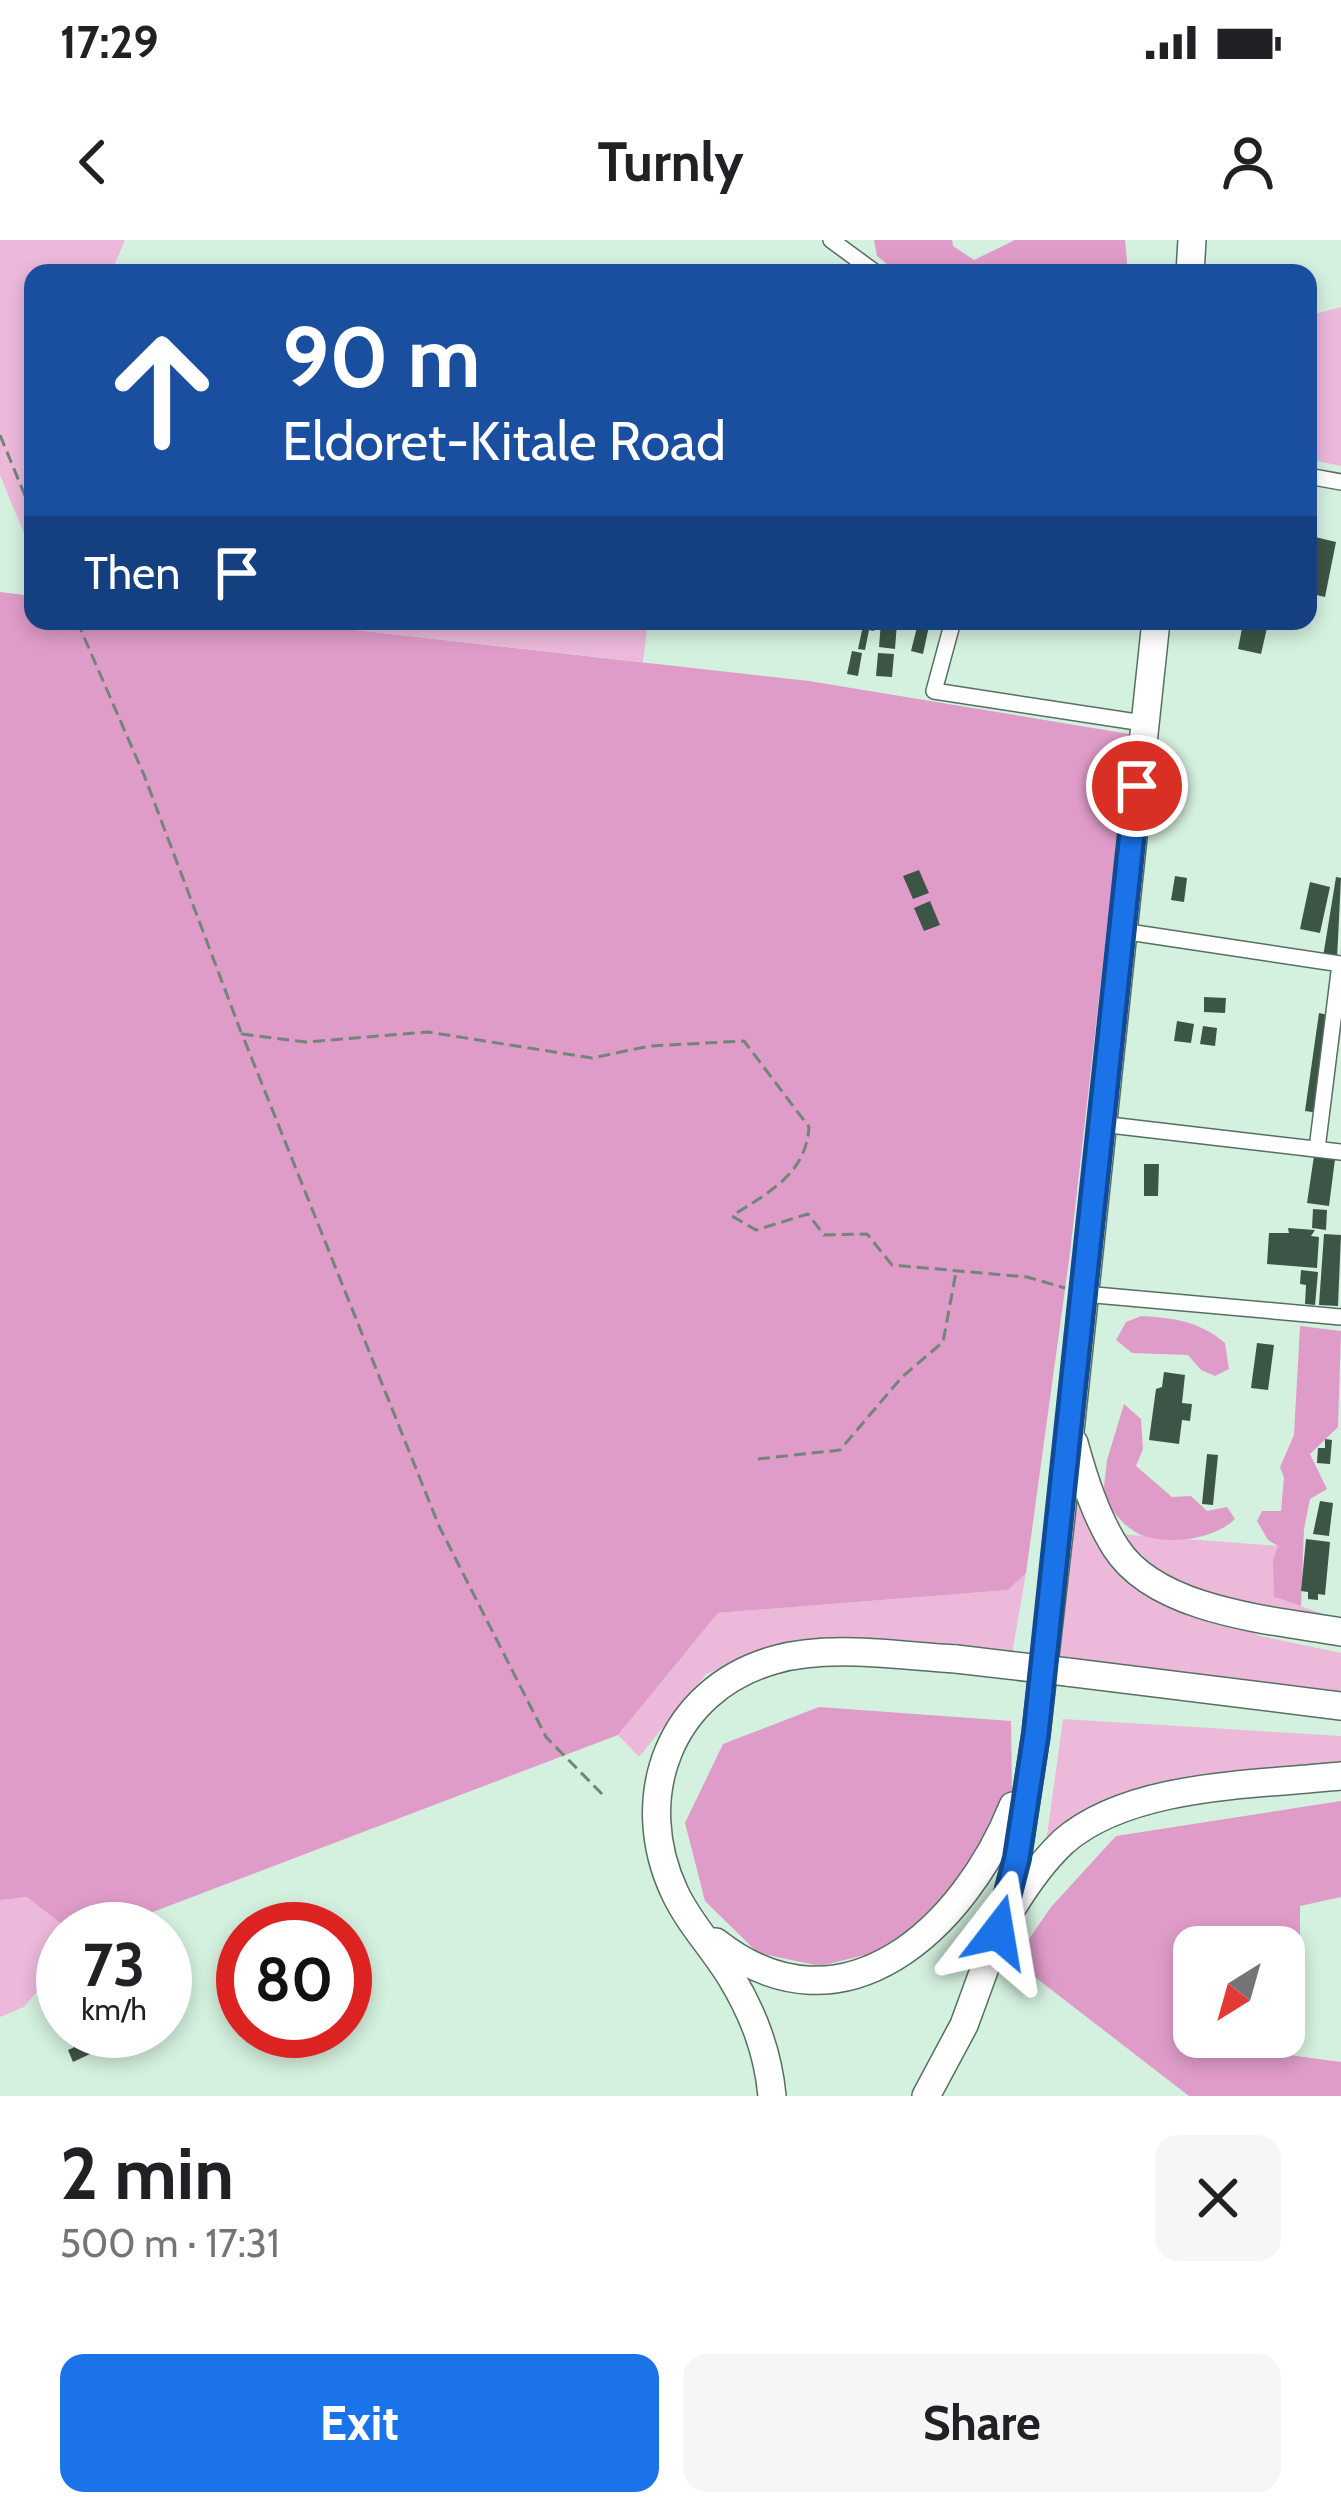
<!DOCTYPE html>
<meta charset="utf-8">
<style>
:root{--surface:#fff;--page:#f6f6f6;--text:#202124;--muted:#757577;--accent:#1a73e8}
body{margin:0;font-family:Cabin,sans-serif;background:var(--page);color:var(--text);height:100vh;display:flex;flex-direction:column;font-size:45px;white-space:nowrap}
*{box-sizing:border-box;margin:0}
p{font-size:39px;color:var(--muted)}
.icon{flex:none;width:66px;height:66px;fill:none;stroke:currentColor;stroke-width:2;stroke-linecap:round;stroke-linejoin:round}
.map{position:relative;height:1856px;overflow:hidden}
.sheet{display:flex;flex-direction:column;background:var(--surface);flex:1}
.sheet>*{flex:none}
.guide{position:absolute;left:24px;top:24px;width:1293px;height:366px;border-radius:24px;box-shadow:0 6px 18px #0003;background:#1a4fa0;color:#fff;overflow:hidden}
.needle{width:78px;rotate:217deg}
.buttons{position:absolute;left:1173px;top:1686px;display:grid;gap:24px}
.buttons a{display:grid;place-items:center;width:132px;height:132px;border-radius:24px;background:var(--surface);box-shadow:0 6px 18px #0003;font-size:60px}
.speed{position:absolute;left:36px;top:1662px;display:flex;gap:24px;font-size:60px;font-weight:700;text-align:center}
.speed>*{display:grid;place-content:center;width:156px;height:156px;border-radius:50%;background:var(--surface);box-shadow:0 6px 18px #0003;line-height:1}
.speed small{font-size:30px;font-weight:400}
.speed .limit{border:18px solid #d22;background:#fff;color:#111}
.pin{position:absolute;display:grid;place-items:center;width:102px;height:102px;color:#fff;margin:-51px;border:6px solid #fff;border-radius:50%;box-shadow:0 3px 12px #0007}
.me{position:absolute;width:132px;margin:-66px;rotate:14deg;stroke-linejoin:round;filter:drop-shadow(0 0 9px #0008)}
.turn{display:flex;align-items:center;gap:42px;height:252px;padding:0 60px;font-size:54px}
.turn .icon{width:156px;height:156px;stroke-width:2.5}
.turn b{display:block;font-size:84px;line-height:102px}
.then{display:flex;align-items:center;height:114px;padding:0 60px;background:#0003;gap:24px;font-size:45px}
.round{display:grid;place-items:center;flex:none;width:126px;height:126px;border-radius:24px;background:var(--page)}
.head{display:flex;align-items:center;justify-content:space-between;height:204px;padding:0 60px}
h1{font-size:72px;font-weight:700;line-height:90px}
.primary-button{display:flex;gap:24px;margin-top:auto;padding:24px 60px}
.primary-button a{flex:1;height:138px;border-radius:24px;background:var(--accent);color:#fff;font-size:48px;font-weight:700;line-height:138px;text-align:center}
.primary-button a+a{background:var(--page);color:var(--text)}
.status{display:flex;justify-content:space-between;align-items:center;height:84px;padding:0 60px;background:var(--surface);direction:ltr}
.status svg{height:33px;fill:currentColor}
header{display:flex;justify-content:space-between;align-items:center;height:156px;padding:0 60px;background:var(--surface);font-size:54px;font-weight:700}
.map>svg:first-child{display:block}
.green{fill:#ecb9da}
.forest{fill:#df9cc8;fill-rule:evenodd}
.building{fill:#3d5546}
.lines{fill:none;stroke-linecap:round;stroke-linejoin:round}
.street-casing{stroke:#566f60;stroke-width:18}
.highway-casing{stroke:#566f60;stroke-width:30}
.path{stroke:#728579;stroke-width:3;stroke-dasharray:12 6;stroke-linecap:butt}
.street{stroke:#fff;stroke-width:15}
.highway{stroke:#fff;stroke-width:27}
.highway-bridge-casing{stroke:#566f60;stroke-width:30;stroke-linecap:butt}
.highway-bridge{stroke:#fff;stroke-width:27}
.route-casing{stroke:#114b97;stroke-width:30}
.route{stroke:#1a73e8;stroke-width:21}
</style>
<div class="status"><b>17:29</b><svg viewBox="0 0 49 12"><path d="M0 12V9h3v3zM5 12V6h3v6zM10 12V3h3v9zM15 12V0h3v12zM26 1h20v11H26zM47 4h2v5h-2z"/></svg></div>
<header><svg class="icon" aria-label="back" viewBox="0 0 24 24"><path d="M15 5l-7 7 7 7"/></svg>Turnly<svg class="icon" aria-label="person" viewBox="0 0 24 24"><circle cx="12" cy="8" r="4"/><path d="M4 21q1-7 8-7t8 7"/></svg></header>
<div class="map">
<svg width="1341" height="1856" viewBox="0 0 1341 1856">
<rect width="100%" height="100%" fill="#d4f0de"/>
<path class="green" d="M0,0H125L111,33H33V315L0,235Z
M1341,67V226L1308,219V76Z
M275,381H648L643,422Z
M1077,1263L1128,1340L1260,1396L1341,1413V1460L1057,1417Z
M1120,1294L1279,1306L1274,1357L1341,1380L1215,1356L1164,1336Z
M1026,1333L1012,1414L793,1402L706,1434L639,1517L618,1495L718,1373L1008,1350Z
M1063,1479L1341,1496V1530L1134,1549L1046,1603Z
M27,1657L68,1689H63V1721L24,1767L0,1777V1660Z"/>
<path class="forest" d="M874,0H952L953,6L974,20L1015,0H1125L1128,33H898L877,16Z
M0,352L33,356V381H275L809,441L1129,494L1070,1013L1026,1333L1008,1350L718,1373L618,1495L108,1689H68L27,1657L0,1660Z
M1141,1076C1174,1078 1199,1081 1225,1103L1229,1129L1215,1136L1201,1130L1188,1115L1132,1113L1116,1100L1126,1082Z
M1300,1086L1341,1091L1338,1187L1310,1214L1327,1249L1310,1259L1304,1289L1301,1366L1274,1357L1273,1320L1278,1306L1268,1300L1257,1281L1262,1271H1281L1284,1238L1280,1227L1294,1195Z
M1124,1164L1141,1179L1143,1209L1136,1226L1172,1257L1191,1256L1207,1271L1227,1267L1235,1279C1215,1299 1171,1305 1144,1296C1126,1290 1112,1271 1103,1256L1107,1220Z
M819,1467L1011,1481L1012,1553L970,1633L931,1675L873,1713L820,1726L758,1713L705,1661L685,1583L723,1504Z
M1341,1561V1657L1300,1666V1743L1289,1815L1341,1822V1856H1189L1014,1721L1051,1667L1116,1596ZM1284,1707V1797H1194V1707Z"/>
<path class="building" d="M1311,296L1336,302L1325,357L1308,353Z
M864,381H877L874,391L869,390L865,410L858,409Z
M881,382L897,383L895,409L879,407Z
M918,383L929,386L923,414L911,411Z
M1243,383L1267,388L1261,414L1238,409Z
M852,411L862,413L858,436L847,434Z
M878,413L894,414L892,437L876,436Z
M919,630L929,653L913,659L903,636Z
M1175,636L1187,638L1184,662L1171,660Z
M1336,637L1341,638L1337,719L1323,717Z
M1310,642L1330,647L1320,693L1300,689Z
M930,661L940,685L924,691L914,668Z
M1204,757L1226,758L1225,773L1204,772Z
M1319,773L1328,775L1319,873L1305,871Z
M1177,781L1194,784L1191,803L1174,801Z
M1203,786L1217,788L1215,806L1200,804Z
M1314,916L1335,919L1329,966L1307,963Z
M1144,924H1159L1158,956H1144Z
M1313,969L1327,970L1326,990L1312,988Z
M1288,988L1315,990L1311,996L1319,997L1317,1028L1267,1024L1269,993H1289Z
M1324,994L1341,995L1338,1066L1319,1065Z
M1301,1030L1318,1032L1315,1065L1305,1064L1306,1045L1300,1044Z
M1257,1103L1274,1105L1268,1150L1251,1148Z
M1164,1132L1185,1135L1182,1163L1192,1164L1190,1181L1182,1180L1179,1204L1149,1200L1156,1149L1162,1147Z
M1325,1199L1332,1200L1330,1224L1317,1223L1318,1208H1325Z
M1207,1214L1218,1215L1213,1265L1202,1264Z
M1320,1261L1333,1263L1329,1296L1313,1294Z
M1306,1299L1330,1302L1325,1355L1318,1354V1360L1308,1359V1352L1301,1351Z
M84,1803L90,1814L73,1822L68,1810Z"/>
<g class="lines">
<defs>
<path id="street" d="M831,0L876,33
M1308,236L1341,242
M953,381L934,451L1143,483
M1122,691L1341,724
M1101,884L1341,912
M1317,909L1340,724
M1084,1054L1341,1077"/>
<path id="highway" d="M1190,33L1192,0
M1074,1203C1084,1239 1096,1277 1116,1308C1157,1372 1273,1380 1341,1392
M1067,1432L1341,1466
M1012,1668C1026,1645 1043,1621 1063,1602C1130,1543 1257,1545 1341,1536
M716,1702C844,1803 965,1686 1013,1566
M772,1856C768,1812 754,1775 731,1737C714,1709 689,1683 675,1653C630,1558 669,1450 774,1420C830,1404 898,1416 956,1419
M926,1856L964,1785L998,1692L1017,1618L1036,1494L1061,1276L1156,381"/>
</defs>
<use href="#street" class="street-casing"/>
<use href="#highway" class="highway-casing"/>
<path class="path" d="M0,195L33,275
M77,381L144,535L241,792
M758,1219L840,1210L902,1137L943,1102L956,1032
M602,1554L546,1497L439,1286L242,794L306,802L428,792L592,818L650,806L744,801L809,887C806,934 769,952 732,976L756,990L808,974L824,995L867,994L892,1025L1027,1037L1065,1048"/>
<use href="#street" class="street"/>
<use href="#highway" class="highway"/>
<defs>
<path id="highway-bridge" d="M956,1419L1067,1432"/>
</defs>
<use href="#highway-bridge" class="highway-bridge-casing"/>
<use href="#highway-bridge" class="highway-bridge"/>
</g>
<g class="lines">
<defs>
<path id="route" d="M998,1692L1017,1618L1036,1494L1137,546"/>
</defs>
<use href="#route" class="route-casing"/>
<use href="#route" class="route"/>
</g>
</svg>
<div class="buttons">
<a><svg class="needle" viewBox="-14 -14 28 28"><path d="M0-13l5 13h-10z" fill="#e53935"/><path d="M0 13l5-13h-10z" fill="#757577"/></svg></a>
</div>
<div class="speed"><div>73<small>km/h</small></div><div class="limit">80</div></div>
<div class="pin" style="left:1137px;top:546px;background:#d93025"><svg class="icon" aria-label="arrive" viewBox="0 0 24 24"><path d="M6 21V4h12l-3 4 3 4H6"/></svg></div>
<svg class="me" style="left:998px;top:1692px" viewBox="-20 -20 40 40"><path d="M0-17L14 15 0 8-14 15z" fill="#1a73e8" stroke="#fff" stroke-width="4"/></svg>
<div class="guide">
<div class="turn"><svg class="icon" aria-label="ahead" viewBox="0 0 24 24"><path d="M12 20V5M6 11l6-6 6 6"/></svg><div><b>90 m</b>Eldoret-Kitale Road</div></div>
<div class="then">Then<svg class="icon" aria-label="arrive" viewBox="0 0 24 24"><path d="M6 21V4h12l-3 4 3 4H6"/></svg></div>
</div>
</div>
<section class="sheet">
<div class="head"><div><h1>2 min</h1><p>500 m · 17:31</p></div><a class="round"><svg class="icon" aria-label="close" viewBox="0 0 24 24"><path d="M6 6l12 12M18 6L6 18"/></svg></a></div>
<div class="primary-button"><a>Exit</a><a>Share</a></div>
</section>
